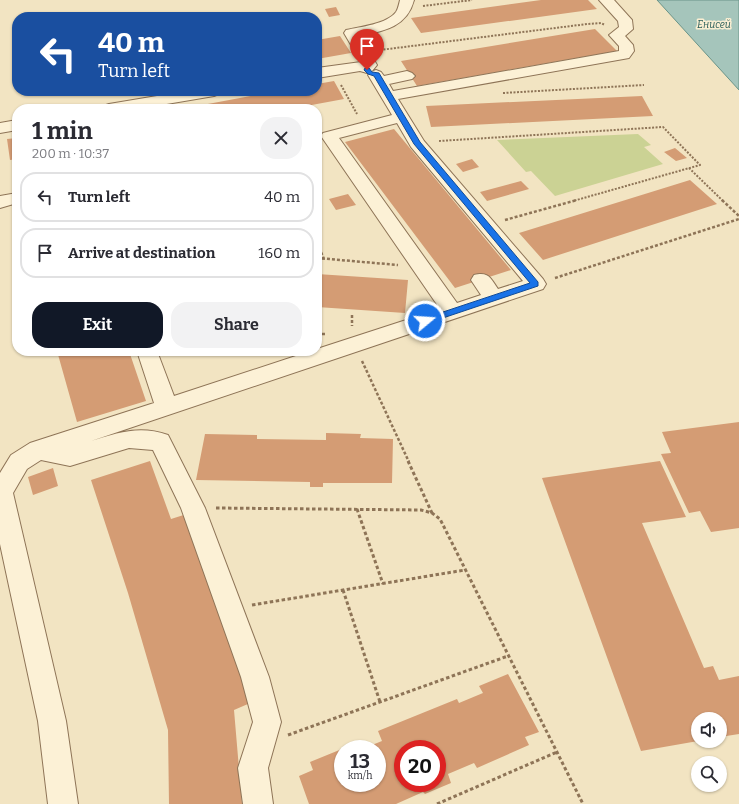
<!DOCTYPE html>
<meta charset="utf-8">
<style>
:root{--surface:#fff;--page:#f2f2f3;--text:#2b2b33;--muted:#7c7c81;--line:#e1e1e2;--accent:#111827}
body{margin:0;font-family:Bitter,serif;background:var(--page);color:var(--text);height:100vh;display:flex;flex-direction:column;font-size:15px;white-space:nowrap}
*{box-sizing:border-box;margin:0}
p{font-size:13px;color:var(--muted)}
.icon{flex:none;width:22px;height:22px;fill:none;stroke:currentColor;stroke-width:2;stroke-linecap:round;stroke-linejoin:round}
.map{position:relative;flex:1;overflow:hidden}
.panel{position:absolute;left:12px;top:104px;width:310px;height:252px;display:flex;flex-direction:column;background:var(--surface);border-radius:16px;box-shadow:0 1px 3px #0004}
.panel>*{flex:none}
.guide{position:absolute;left:12px;top:12px;width:310px;height:84px;border-radius:16px;box-shadow:0 1px 3px #0004;background:#1a4fa0;color:#fff;overflow:hidden}
.buttons{position:absolute;left:691px;top:712px;display:grid;gap:8px}
.buttons a{display:grid;place-items:center;width:36px;height:36px;border-radius:50%;background:var(--surface);box-shadow:0 1px 3px #0004;font-size:20px}
.speed{position:absolute;left:334px;top:740px;display:flex;gap:8px;font-size:20px;font-weight:700;text-align:center}
.speed>*{display:grid;place-content:center;width:52px;height:52px;border-radius:50%;background:var(--surface);box-shadow:0 1px 3px #0004;line-height:1}
.speed small{font-size:10px;font-weight:400}
.speed .limit{border:6px solid #d22;background:#fff;color:#111}
.pin{position:absolute;display:grid;place-items:center;width:34px;height:34px;color:#fff;margin:-41px -17px;border-radius:50% 50% 50% 0;rotate:-45deg;box-shadow:0 0 4px #0007}
.pin .icon{rotate:45deg}
.me{position:absolute;width:44px;margin:-22px;rotate:72deg;stroke-linejoin:round;filter:drop-shadow(0 0 3px #0008)}
.turn{display:flex;align-items:center;gap:14px;height:84px;padding:0 20px;font-size:18px}
.turn .icon{width:52px;height:52px;stroke-width:2.5}
.turn b{display:block;font-size:28px;line-height:34px}
.round{display:grid;place-items:center;flex:none;width:42px;height:42px;border-radius:16px;background:var(--page)}
.summary{display:flex;align-items:center;justify-content:space-between;height:68px;padding:0 20px}
h1{font-size:24px;font-weight:700;line-height:30px}
.button{display:flex;gap:8px;margin-top:auto;padding:8px 20px}
.button a{flex:1;height:46px;border-radius:16px;background:var(--accent);color:#fff;font-size:16px;font-weight:700;line-height:46px;text-align:center}
.button a+a{background:var(--page);color:var(--text)}
ul{padding:0;list-style:none}
li{display:flex;align-items:center;gap:12px;height:50px;margin:0 8px 6px;padding:0 12px;border:2px solid var(--line);border-radius:16px}
li div{flex:1}
li b{display:block;font-size:15px}
li em{font-style:normal}
.map>svg:first-child{display:block}
.green{fill:#cbd294}
.water{fill:#a5c5bb;stroke:#6a9489}
.building{fill:#d49c74;fill-rule:evenodd}
.lines{fill:none;stroke-linecap:round;stroke-linejoin:round}
.minor-casing{stroke:#8e7457;stroke-width:2}
.path-far2{stroke:#8e7457;stroke-width:2;stroke-dasharray:2 1.5;stroke-linecap:butt}
.path-far1{stroke:#8e7457;stroke-width:2.5;stroke-dasharray:3 2;stroke-linecap:butt}
.path{stroke:#8e7457;stroke-width:3;stroke-dasharray:3.5 2.5;stroke-linecap:butt}
.minor{fill:#fcf1d6;fill-rule:evenodd}
.route{fill:#1a73e8;stroke:#114b97}
.labels{text-anchor:middle;dominant-baseline:central;stroke-width:3;stroke-linejoin:round;paint-order:stroke}
.far-water-label{font-size:10px;font-style:italic;fill:#2a5e5a;stroke:#f9eed2}
</style>
<div class="map">
<svg width="739" height="804" viewBox="0 0 739 804">
<rect width="100%" height="100%" fill="#f2e4c2"/>
<path class="green" d="M638,134L651,145L644,147L663,164L555,196L531,171L526,172L497,140Z"/>
<path class="water" d="M657,0H739V90Z"/>
<path class="building" d="M541,0H588L597,9L421,33L411,18Z
M336,7L340,15L329,17L325,9Z
M595,29L617,51L417,86L401,61Z
M340,36L351,53L317,59V40Z
M334,81L344,99L290,109H181L278,91H317V84Z
M642,96L653,116L431,127L426,106Z
M394,129L511,270L455,288L345,142Z
M17,138V159L10,160L7,139Z
M675,148L687,158L676,161L664,152Z
M472,159L479,167L463,172L456,164Z
M690,180L717,204L543,260L519,233Z
M521,181L529,189L487,201L480,192Z
M348,194L356,205L336,210L329,199Z
M317,274L408,280L405,313L317,307Z
M57,351H129L146,401L77,422Z
M739,422V528L711,532L700,511L689,513L661,454L671,453L662,432Z
M326,433L361,434L360,438L393,439L392,483H323V487H310V482L196,480L205,434L257,435V439L326,440Z
M150,461L171,519L190,513L257,700L234,710L242,804H169L168,730L128,593L91,480Z
M660,461L686,517L642,523L704,668L713,666L719,680L739,676V734L720,737V719H698V741L641,751L542,478Z
M53,468L58,486L33,495L28,477Z
M508,674L539,732L525,737L529,745L477,768L474,763L448,774L451,783L425,794L423,792L396,804H309L299,776L313,770L310,762L359,742L362,749H343V783H377V749H362L382,741L378,731L457,699L459,703L483,693L479,686ZM403,749H437V783H403Z"/>
<g class="lines">
<defs>
<path id="minor" d="M400,0H414C407,27 384,31 360,36L377,65L372,71L367,73L360,71L317,78V68L361,62L344,33L346,30C360,27 387,24 396,12C398,9 399,4 400,0Z
M599,0H614L632,20L633,29L625,36L633,45L634,51L629,58L398,99L424,141L543,279L546,284L543,289L91,441C118,433 139,425 168,435L205,508L269,677L281,722L268,768L273,804H243L238,768L253,722L241,677L181,508L153,450L129,448L70,466L41,460L27,469L13,493L66,721L78,804H48L38,721L0,544V473L11,455L30,443L154,403L137,351H157L174,396L311,351H317V349L440,309L321,136L323,133L392,115L368,75L371,72L376,70L381,72L384,76L407,71L412,73L415,76L412,79L389,84L393,91L619,51V46L609,35L619,27L618,21ZM397,123L411,147L523,281L498,289C491,279 489,271 474,275L471,280L481,295L457,303L339,138Z
M187,91H222L219,94L214,96L137,109H101L103,106L109,104Z
M17,120V130L0,133V123Z
M17,193V203L0,208V196Z"/>
</defs>
<use href="#minor" class="minor-casing"/>
<path class="path-far2" d="M423,6L472,0
M380,50L587,24L601,23L605,25
M341,85L357,114
M503,93L644,85
M439,141L663,127L700,165L573,201
M689,168L723,201"/>
<path class="path-far1" d="M722,200L739,216
M505,220L577,200
M317,243L324,259
M317,258L398,265
M555,278L739,219
M352,315V326
M317,334H325
M362,361L409,462"/>
<path class="path" d="M408,461L432,513
M216,508L421,510L432,513L440,519L583,804
M357,509L383,584
M343,590L380,702
M252,605L465,570
M288,735L508,656
M437,804L557,752"/>
<use href="#minor" class="minor"/>
</g>
<path class="route" d="M365,68H369L372,72L379,73L420,142L538,282V286L428,323H422L421,321L422,319L530,283L414,144L374,76L368,74L364,70Z"/>
<g class="labels">
<g class="far-water-label">
<text x="714" y="25">Енисей</text>
</g>
</g>
</svg>
<div class="buttons">
<a><svg class="icon" aria-label="sound" viewBox="0 0 24 24"><path d="M4 9h4l5-4v14l-5-4H4zM17 9q2 3 0 6"/></svg></a>
<a><svg class="icon" aria-label="search" viewBox="0 0 24 24"><circle cx="10" cy="10" r="6"/><path d="M15 15l6 6"/></svg></a>
</div>
<div class="speed"><div>13<small>km/h</small></div><div class="limit">20</div></div>
<div class="pin" style="left:367px;top:70px;background:#d93025"><svg class="icon" aria-label="arrive" viewBox="0 0 24 24"><path d="M6 21V4h12l-3 4 3 4H6"/></svg></div>
<svg class="me" style="left:425px;top:321px" viewBox="-20 -20 40 40"><circle r="17" fill="#1a73e8" stroke="#fff" stroke-width="3"/><path d="M0-11L8 9 0 5-8 9z" fill="#fff"/></svg>
<div class="guide">
<div class="turn"><svg class="icon" aria-label="left" viewBox="0 0 24 24"><path d="M17 20v-9H6M10 6l-5 5 5 5"/></svg><div><b>40 m</b>Turn left</div></div>
</div>
<section class="panel">
<div class="summary"><div><h1>1 min</h1><p>200 m · 10:37</p></div><a class="round"><svg class="icon" aria-label="close" viewBox="0 0 24 24"><path d="M6 6l12 12M18 6L6 18"/></svg></a></div>
<ul>
<li><svg class="icon" aria-label="left" viewBox="0 0 24 24"><path d="M17 20v-9H6M10 6l-5 5 5 5"/></svg><div><b>Turn left</b></div><em>40 m</em></li>
<li><svg class="icon" aria-label="arrive" viewBox="0 0 24 24"><path d="M6 21V4h12l-3 4 3 4H6"/></svg><div><b>Arrive at destination</b></div><em>160 m</em></li>
</ul>
<div class="button"><a>Exit</a><a>Share</a></div>
</section>
</div>
